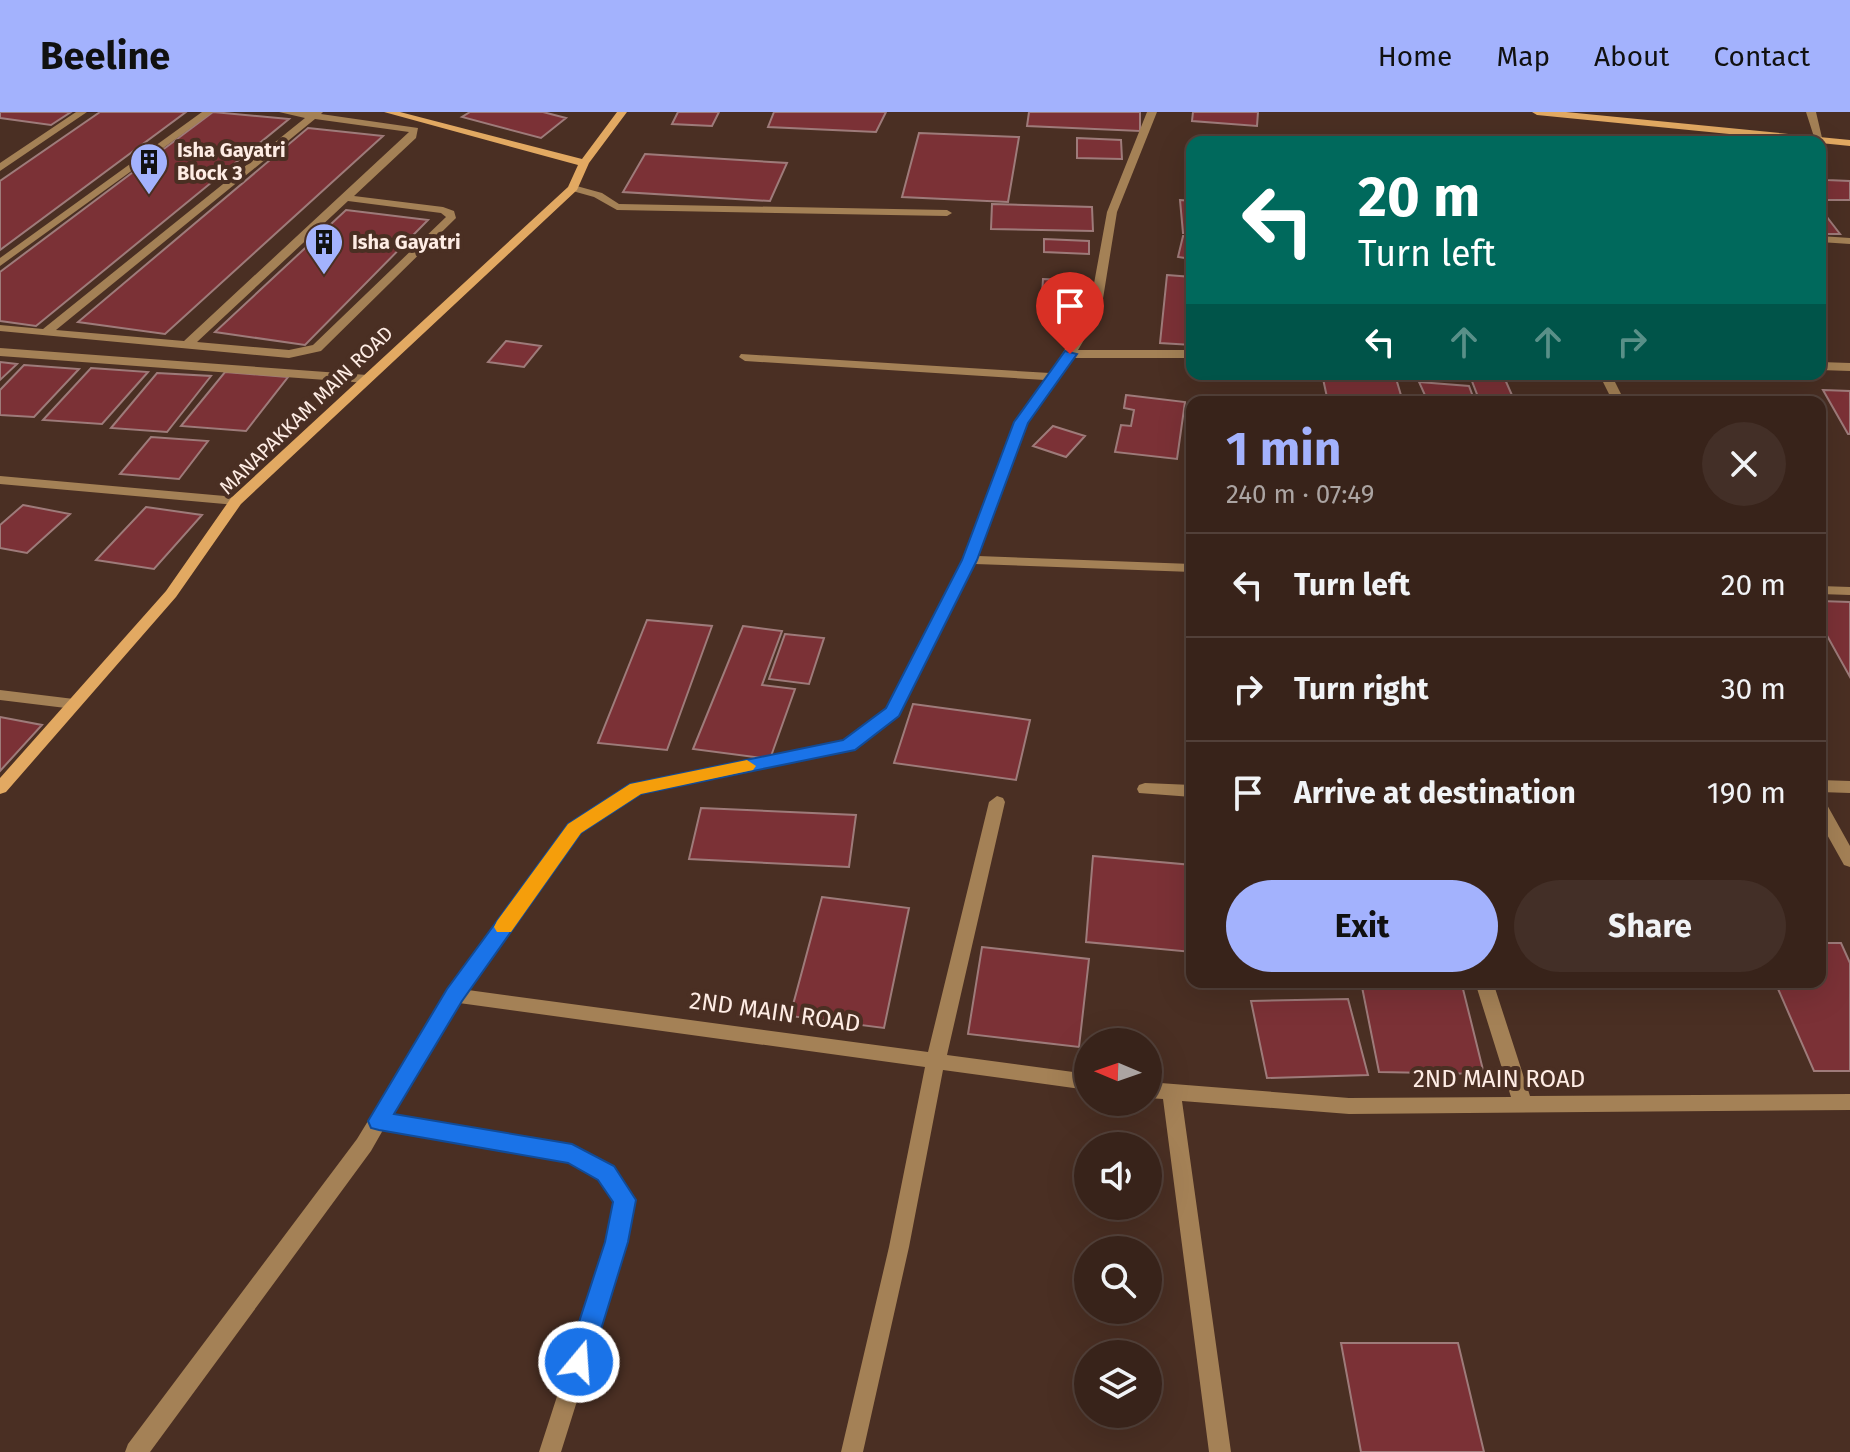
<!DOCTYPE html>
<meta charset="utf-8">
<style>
:root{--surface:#38231a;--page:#432f27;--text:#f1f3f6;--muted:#aba4a2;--line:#524039;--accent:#a3b2fd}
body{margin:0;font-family:"Fira Sans",sans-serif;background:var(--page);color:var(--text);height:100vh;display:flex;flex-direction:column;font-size:30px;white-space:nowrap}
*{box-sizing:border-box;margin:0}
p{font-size:26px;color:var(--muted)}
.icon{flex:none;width:44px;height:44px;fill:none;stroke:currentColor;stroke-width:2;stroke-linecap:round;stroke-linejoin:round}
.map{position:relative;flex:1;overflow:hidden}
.panel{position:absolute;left:1186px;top:284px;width:640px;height:592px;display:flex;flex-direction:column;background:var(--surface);border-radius:16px;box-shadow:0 8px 32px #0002,0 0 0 2px var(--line)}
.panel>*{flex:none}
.hud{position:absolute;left:1186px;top:24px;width:640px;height:244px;border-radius:16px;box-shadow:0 8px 32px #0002,0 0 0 2px var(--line);background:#00695c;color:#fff;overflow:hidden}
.needle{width:52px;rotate:272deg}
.buttons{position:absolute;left:1074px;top:916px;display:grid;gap:16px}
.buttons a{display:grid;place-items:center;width:88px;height:88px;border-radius:50%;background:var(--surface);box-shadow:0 8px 32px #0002,0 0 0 2px var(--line);font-size:40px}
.pin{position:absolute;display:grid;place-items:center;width:68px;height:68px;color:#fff;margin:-82px -34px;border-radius:50% 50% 50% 0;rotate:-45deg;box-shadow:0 0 8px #0007}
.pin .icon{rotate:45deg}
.me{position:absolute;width:88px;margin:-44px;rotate:18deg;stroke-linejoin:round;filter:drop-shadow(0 0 6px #0008)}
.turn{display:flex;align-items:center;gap:28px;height:168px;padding:0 40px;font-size:36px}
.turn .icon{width:104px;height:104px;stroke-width:2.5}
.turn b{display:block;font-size:56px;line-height:68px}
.lanes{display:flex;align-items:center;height:76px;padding:0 40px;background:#0003;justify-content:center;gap:40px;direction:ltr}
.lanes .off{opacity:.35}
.round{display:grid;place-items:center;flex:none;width:84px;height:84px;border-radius:42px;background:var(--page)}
.headline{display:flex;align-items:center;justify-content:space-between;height:136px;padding:0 40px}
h1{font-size:48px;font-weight:700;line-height:60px;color:var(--accent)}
.cta{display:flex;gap:16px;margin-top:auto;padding:16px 40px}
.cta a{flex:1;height:92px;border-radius:48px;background:var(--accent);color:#111;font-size:32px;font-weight:700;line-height:92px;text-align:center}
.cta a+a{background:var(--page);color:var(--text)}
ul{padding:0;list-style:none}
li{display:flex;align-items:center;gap:24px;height:104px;padding:0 40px;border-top:2px solid var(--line)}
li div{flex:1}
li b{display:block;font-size:30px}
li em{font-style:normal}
header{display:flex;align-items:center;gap:48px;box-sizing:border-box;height:112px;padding:0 40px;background:var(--accent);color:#111}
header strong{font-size:38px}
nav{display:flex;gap:44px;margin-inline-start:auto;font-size:28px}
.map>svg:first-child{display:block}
.building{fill:#7b3136;stroke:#9e7b7a;stroke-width:2}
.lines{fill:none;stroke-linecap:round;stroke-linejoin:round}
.lane{fill:#a48156;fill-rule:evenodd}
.street{fill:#a48156;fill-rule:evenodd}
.secondary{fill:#e2a962;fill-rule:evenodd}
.route{fill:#1a73e8;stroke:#114b97;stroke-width:2}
.slow{fill:#f59e0b}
.labels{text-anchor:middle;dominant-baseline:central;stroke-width:8;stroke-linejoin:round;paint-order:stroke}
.far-poi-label{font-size:20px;font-weight:bold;fill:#feece4;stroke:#4a2f23;text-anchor:start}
.far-street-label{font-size:20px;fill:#feece4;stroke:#4a2f23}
.street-label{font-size:24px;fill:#feece4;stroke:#4a2f23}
</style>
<header>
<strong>Beeline</strong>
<nav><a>Home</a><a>Map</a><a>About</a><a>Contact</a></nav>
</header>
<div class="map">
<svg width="1850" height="1340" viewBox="0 0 1850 1340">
<rect width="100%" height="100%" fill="#4a2f23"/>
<path class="building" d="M0,0H71L51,13L0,6Z
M100,0H186L0,138V69Z
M213,0L289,7L36,214L0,209V160Z
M470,0H543L566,6L541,26L462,5Z
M678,0H719L712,14L672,12Z
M774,0H886L876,20L768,15Z
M1029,0H1140V19L1027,14Z
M1193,0H1258L1257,14L1192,9Z
M308,16L383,24L165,222L78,210Z
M919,21L1019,25L1008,90L902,85Z
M1077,26L1121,28L1122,47L1077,46Z
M645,42L787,51L770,89L623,80Z
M1820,62L1827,68L1850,69V88H1820Z
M1180,88L1192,89V121H1183Z
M992,92L1092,95L1093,119L991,117Z
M1820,96L1840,122H1820Z
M346,98L428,108L305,233L215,220Z
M1183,124L1192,125V147L1178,145Z
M1044,127L1089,129V142L1044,140Z
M1167,163L1192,165V233L1160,231Z
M1043,167L1090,169L1089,185L1042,183Z
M506,229L541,234L524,255L488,250Z
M0,250L17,252L0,268Z
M24,253L79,257L34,305L0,303V278Z
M91,256L148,260L102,312L43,308Z
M225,260L288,265L246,319L181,314Z
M157,261L211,264L167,320L111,316Z
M1322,262L1395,263L1403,290H1328Z
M1470,264L1504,265L1515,290H1480Z
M1419,270L1469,274L1475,290H1428Z
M1823,278L1850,279V322H1848Z
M1126,283L1185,290L1177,347L1115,340L1121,313L1131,314L1134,298L1124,296Z
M1698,283L1730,284L1734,290H1701Z
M1526,287L1594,288L1595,290H1527Z
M1053,314L1085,324L1066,345L1033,334Z
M151,325L208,329L179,367L120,362Z
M23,393L70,402L27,441L0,436V413Z
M146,395L202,403L154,457L96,448Z
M1820,489L1850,490V565L1820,511Z
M647,508L712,514L667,638L598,631Z
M743,514L782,519L762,573L795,577L770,647L693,637Z
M785,522L824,526L809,572L769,567Z
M913,592L1030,608L1016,668L894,651Z
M0,605L42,613L0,659Z
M701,696L856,703L849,755L689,747Z
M1093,744L1192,753V840L1086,830Z
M822,785L909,796L884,916L790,904Z
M1820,831H1841L1850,851V959H1814L1775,870H1820Z
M982,835L1089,847L1079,935L968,922Z
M1361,870L1462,873L1484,962L1379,960Z
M1348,887L1368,963L1267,966L1251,889Z
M1341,1231H1458L1484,1340H1361Z"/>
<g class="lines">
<path class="lane" d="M573,73L602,81L619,92L947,98L952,101L947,104L617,98L594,85L569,78V74Z"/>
<path class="street" d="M76,0H87L0,59V51Z
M202,0H213L0,154V146Z
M279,0H323L321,2L418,16L416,26L354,84L443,95L454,99L456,106L321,239L289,246L0,219V213L43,217L305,6ZM315,7L409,20L184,229L56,218ZM348,89L441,101L446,105L313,233L289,238L197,230Z
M1147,0H1157L1117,100L1101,199L1078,238H1192V246H1073L1027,310L978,444L1192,452V460L975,452L898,604L855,637L641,682L581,720L468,878L928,940L989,690L997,684L1003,686L1005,690L947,943L1088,962V978L943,958L909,1135L863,1340H841L889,1135L925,955L459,891L392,1003L572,1034L613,1055L635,1088L627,1130L561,1340H539L607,1130L615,1090L599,1067L568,1050L383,1018L371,1039L150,1340H125L128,1332L357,1027L448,878L569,712L630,673L844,629L887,597L963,448L1015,310L1045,268L745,249L739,245L741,242L1050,261L1089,199L1107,100Z
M1806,0H1816L1823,30L1815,28Z
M1820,124L1850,126V132L1820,130Z
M0,236L367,263L373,267L367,271L0,244Z
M1820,250L1850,251V259L1820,258Z
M1599,262H1611L1625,290H1613Z
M0,364L236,385L243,389L236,393L0,372Z
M1820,474L1850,475V483L1820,482Z
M0,578L74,587L82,592L74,597L0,588Z
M1820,668L1850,669V681L1820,680Z
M1145,671L1192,673V685L1139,681L1137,677L1139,673Z
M1820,689L1826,691L1850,734V755L1844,753L1820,710Z
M1475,870H1493L1530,984L1850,982V998L1349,1002L1182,989L1231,1340H1209L1163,987L1148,986V970L1349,986L1511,985Z"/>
<path class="secondary" d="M384,0H400L582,47L617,0H627L589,51L577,78L241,392L176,485L6,680L0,682V666L166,479L231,386L568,75L578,53Z
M1532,0H1566L1850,28V34L1537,3Z"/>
</g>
<path class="route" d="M1065,239L1077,242L1028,311L977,448L899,604L855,638L641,682L581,721L462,889L394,1002L572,1032L614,1054L636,1088L628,1130L591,1250L587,1258L579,1262L570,1258L566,1250L605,1130L613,1090L598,1068L568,1051L379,1018L371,1016L368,1009L447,877L568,712L630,672L843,628L886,596L962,448L1014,310Z"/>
<path class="slow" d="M747,648L756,654L753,658L641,682L581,721L511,820H497L494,815L497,809L568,712L630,672Z"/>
<defs>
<symbol id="building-pin" viewBox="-11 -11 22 30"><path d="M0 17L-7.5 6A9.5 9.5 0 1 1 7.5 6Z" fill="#a3b2fd" stroke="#4a2f23"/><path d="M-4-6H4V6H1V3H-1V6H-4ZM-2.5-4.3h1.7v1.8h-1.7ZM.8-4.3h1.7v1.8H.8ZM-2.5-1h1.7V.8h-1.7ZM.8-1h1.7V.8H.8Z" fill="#111"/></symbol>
</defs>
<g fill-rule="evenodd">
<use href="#building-pin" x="127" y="28" width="44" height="60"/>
<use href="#building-pin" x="302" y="108" width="44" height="60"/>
</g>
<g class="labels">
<g class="far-poi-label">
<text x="177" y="38">Isha Gayatri<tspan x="177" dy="23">Block 3</tspan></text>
<text x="352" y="130">Isha Gayatri</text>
</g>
<g class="far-street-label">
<text transform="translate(306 298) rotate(-44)">MANAPAKKAM MAIN ROAD</text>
</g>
<g class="street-label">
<text transform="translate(775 900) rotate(8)">2ND MAIN ROAD</text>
<text x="1499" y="967">2ND MAIN ROAD</text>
</g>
</g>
</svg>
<div class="buttons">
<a><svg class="needle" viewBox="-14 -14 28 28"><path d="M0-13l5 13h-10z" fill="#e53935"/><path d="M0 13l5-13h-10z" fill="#aba4a2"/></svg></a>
<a><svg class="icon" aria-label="sound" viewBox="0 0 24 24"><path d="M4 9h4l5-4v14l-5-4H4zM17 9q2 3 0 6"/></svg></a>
<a><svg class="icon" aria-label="search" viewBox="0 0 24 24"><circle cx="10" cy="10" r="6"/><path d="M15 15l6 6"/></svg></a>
<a><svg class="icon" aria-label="layers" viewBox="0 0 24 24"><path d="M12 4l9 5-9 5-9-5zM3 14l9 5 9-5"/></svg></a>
</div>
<div class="pin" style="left:1070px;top:242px;background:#d93025"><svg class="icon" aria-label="arrive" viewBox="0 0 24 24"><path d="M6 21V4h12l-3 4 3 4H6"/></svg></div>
<svg class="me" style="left:579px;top:1250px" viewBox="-20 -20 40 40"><circle r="17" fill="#1a73e8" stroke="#fff" stroke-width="3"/><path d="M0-11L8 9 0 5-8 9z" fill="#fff"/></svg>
<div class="hud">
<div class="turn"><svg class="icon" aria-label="left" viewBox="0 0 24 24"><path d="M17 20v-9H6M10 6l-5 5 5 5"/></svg><div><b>20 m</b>Turn left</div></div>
<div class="lanes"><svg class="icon" aria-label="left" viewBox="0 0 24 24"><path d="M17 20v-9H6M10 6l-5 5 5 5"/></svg><svg class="icon off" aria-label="ahead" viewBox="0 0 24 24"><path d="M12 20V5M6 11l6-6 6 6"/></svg><svg class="icon off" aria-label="ahead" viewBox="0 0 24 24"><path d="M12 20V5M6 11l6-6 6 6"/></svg><svg class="icon off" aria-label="right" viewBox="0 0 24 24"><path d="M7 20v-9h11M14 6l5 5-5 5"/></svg></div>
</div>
<section class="panel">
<div class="headline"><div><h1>1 min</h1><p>240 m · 07:49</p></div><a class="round"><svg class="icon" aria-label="close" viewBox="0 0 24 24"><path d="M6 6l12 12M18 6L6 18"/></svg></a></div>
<ul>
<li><svg class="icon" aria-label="left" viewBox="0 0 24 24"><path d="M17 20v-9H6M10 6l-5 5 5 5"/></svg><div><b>Turn left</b></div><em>20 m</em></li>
<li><svg class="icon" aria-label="right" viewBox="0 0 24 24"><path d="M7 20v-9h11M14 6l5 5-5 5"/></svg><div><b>Turn right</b></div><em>30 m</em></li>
<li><svg class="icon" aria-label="arrive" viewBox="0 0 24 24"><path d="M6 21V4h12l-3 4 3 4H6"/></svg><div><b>Arrive at destination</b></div><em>190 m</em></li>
</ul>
<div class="cta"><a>Exit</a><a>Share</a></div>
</section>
</div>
